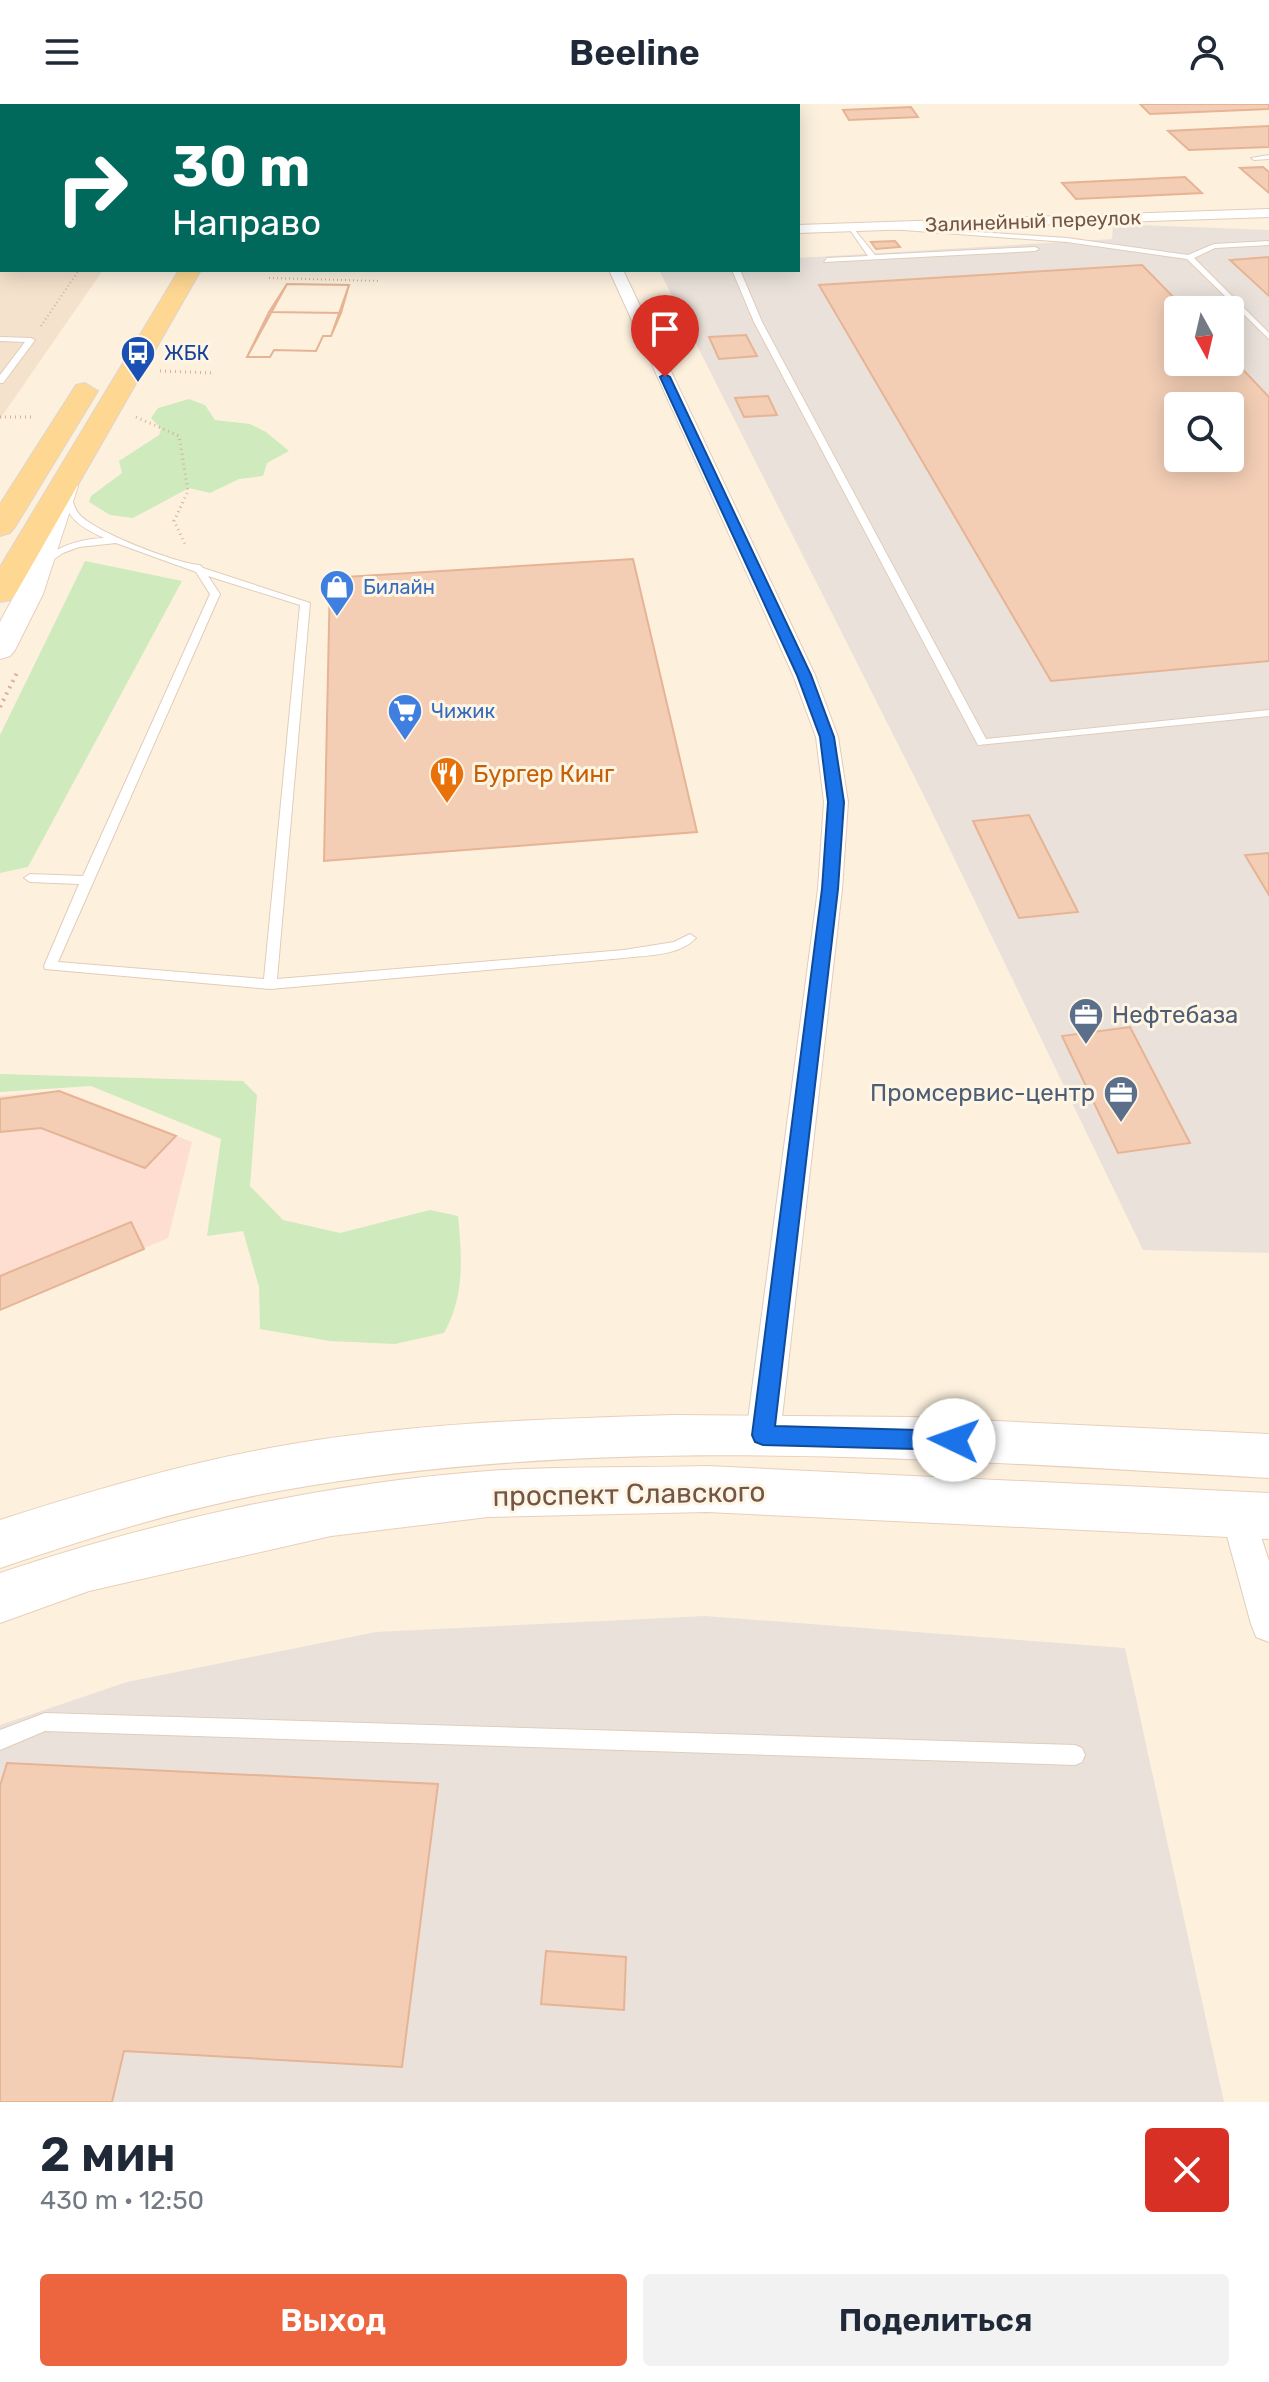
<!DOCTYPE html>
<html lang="ru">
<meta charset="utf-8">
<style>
:root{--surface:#fff;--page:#f2f2f3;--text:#1f2937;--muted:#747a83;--accent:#ec653e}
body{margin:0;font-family:Rubik,sans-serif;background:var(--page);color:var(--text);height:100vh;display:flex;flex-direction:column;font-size:30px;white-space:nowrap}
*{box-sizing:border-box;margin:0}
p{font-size:26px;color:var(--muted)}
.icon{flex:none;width:44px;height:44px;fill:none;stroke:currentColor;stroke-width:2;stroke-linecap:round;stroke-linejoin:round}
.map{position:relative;height:1998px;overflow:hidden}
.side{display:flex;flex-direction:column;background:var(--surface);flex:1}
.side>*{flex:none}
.top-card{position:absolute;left:0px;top:0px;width:800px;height:168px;box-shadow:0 4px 20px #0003;background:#00695c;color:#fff;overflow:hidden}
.needle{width:52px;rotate:172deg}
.buttons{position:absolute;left:1164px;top:192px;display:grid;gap:16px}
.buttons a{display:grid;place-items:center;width:80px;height:80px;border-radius:8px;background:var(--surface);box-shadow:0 4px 20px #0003;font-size:40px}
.pin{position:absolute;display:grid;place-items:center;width:68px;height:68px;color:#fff;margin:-82px -34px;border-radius:50% 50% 50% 0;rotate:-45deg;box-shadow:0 0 8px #0007}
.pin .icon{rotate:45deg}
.me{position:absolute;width:88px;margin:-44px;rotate:273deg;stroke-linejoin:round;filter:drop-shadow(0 0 6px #0008)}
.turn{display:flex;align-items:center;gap:28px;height:168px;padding:0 40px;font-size:36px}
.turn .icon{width:104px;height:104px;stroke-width:2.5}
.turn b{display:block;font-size:56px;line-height:68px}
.round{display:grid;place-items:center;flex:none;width:84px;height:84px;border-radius:8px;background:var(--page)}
.overview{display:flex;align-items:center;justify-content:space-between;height:136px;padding:0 40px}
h1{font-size:48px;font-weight:600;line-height:60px}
.action{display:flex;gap:16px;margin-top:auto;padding:16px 40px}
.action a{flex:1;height:92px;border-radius:8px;background:var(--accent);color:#fff;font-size:32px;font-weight:600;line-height:92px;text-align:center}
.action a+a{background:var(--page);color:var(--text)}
header{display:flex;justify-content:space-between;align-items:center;height:104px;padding:0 40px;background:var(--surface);font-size:36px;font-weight:600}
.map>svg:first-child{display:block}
.residential{fill:#f5e2cc}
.commercial{fill:#feded1}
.industrial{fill:#eae2da;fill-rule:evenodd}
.green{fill:#cfeabd}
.building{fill:#f3ceb5;stroke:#e6b495;stroke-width:2;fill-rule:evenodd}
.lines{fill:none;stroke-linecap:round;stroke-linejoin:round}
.lane-casing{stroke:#e1ccba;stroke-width:2}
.street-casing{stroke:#e1ccba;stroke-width:2}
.secondary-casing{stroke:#e8cfba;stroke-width:2}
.primary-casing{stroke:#ddd6d3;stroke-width:2}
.path-far2{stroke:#d7b199;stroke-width:2;stroke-dasharray:1 3;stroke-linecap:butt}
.path-far1{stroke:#d7b199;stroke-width:3;stroke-dasharray:1 4;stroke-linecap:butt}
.path{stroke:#d7b199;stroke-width:4;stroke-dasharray:2 5;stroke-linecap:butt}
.lane{fill:#fff;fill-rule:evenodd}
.street{fill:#fff;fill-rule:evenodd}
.secondary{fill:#fff;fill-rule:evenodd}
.primary{fill:#fed793;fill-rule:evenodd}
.route{fill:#1a73e8;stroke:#114b97;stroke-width:2}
.labels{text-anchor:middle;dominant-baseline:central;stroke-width:6;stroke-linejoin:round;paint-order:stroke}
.far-street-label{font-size:20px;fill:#735646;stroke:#fff5e5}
.far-transit-label{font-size:20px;fill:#164399;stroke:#fff5e5;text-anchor:start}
.far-shop-label{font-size:20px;fill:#366cbe;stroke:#fff5e5;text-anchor:start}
.food-label{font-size:24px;fill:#c56008;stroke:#fff5e5;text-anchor:start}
.service-label{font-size:24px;fill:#4e5e75;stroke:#fff5e5;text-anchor:start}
.near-street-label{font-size:28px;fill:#735646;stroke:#fff5e5}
</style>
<header><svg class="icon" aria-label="menu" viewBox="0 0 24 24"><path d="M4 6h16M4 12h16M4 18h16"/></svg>Beeline<svg class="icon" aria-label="person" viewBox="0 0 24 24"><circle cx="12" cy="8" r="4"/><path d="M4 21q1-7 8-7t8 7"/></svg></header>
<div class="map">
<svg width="1269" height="1998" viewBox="0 0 1269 1998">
<rect width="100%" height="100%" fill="#fdf1de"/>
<path class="residential" d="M0,0H217L2,2V166H103L0,315Z"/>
<path class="commercial" d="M59,987L192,1038L168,1134L0,1206V992Z"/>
<path class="industrial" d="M1113,120L1269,126V1149L1143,1146L927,698L659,166H798V154L1112,135ZM1178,206H1230V258H1178ZM1178,302H1230V354H1178Z
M705,1512L1125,1544L1224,1998H0V1621L127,1578L376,1528Z"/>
<path class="green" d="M189,295L205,301L215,316L250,320L266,328L289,347L267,359L263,372L239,375L210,389L189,384L133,414L110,411L89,398L91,392L122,369L119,357L159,331L161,325L151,314L158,304Z
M85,457L182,477L28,763L0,769V631Z
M0,970L243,977L257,991L250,1082L283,1116L340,1129L430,1106L458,1112C462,1153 465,1192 444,1229L395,1240L330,1237L260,1225L259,1183L243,1127L207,1132L221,1035L91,982L0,988Z"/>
<path class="building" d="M1140,0H1269V5L1150,10Z
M911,3L918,13L849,16L843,6Z
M1269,22V43L1189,46L1168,27Z
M1263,63L1269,68V89L1240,64Z
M1185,73L1202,89L1076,95L1062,79Z
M895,137L900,143L876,145L871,138Z
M1269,153V192L1230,156Z
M1142,161L1186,206H1178V258H1230V252L1269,293V557L1051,577L819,181ZM1178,302H1230V354H1178Z
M287,180L349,181L341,209L269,208Z
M287,180L349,181L331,232H323L316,247L274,246L270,253H247Z
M269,208L341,209L331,232H323L316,247L274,246L270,253H247Z
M746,231L757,252L719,255L709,233Z
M768,292L777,311L744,313L735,294Z
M633,455L697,728L324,757L330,474Z
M1029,711L1078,808L1019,814L973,717Z
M1269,749V791L1245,751Z
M1130,923L1190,1039L1118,1049L1062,932Z
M59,987L176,1032L145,1064L41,1024L0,1028V995Z
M131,1118L144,1145L0,1206V1172Z
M7,1659L438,1680L402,1963L124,1947L112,1998H0V1682Z
M546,1847L626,1853L624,1906L541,1900Z"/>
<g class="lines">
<defs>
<path id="lane" d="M661,0H667V2H661Z
M0,24H2V28H0Z
M1269,51V55L1254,56L1251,54Z
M0,71H2V75H0Z
M851,121L875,151L1035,143L1039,145L1035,147L824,158L827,154L868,152L848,123Z
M892,122L1067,134L1188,151L1214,140L1269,137V141L1215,144L1194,154L1269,229V235L1187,155L1067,138L890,125Z
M0,141H2V145H0Z
M732,166H740L762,218L986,635L1269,606V612L978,641L754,218Z
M0,233L31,234L35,236L3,279H0V271L25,238L0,237Z
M65,383C73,389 72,402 79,410C94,428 178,460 200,461L203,464L310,499L277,875L624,846L674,838L690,830L696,834C679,852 648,851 624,854L270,885L45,865L44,862L79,780L30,778L24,774L30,770L83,772L210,490L196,468L116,439L79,443L63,449L47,460H41V456C60,441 81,435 104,434C78,422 68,415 60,386ZM208,472L300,501L264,875L58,858L220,490Z
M45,1609L1075,1641L1082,1644L1085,1651L1082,1658L1075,1661L45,1627L0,1646V1626Z"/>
<path id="street" d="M1269,105V113L798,129V121Z
M609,166H623L815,571L838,633L848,698L842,785L780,1331L775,1342L763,1346L751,1342L746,1331L818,785L824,698L816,633L793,571Z
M1238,1394L1250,1399L1269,1457V1538L1256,1533L1251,1520L1221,1410L1226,1399Z"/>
<path id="secondary" d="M65,374L78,382L43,490L15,546L10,552L0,555V518L15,490L52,382Z
M674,1311L912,1313L1269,1330V1374C941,1356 604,1328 279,1387C184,1404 91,1433 0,1464V1416C91,1387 182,1360 275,1343C407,1319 541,1315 674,1311Z
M707,1362L1269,1389V1435L707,1408L488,1413L331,1432L89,1487L0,1519V1469C154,1417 325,1379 488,1367C560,1362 634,1364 707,1362Z"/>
<path id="primary" d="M179,166H201L16,489L11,496L0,498V463Z
M85,279L98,287L15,423L10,429L0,432V400L76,281Z"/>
</defs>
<use href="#lane" class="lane-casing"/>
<use href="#street" class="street-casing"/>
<use href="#secondary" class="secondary-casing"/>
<use href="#primary" class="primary-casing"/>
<path class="path-far2" d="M269,174L379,177
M41,222L79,166"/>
<path class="path-far1" d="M160,267L215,269
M0,313H34
M136,313L179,332L188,387L174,417L185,440"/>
<path class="path" d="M0,603L18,567"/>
<use href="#lane" class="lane"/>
<use href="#street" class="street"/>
<use href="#secondary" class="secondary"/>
<use href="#primary" class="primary"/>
</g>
<path class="route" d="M665,270L670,273L811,571L834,633L844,698L838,785L775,1322L954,1327L961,1329L964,1336L961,1343L954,1346L763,1341L755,1338L752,1331L822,785L828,698L820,633L797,571L660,273Z"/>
<defs>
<symbol id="bus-pin" viewBox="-11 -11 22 30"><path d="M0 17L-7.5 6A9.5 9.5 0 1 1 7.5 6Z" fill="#1a4fb4" stroke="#fff5e5"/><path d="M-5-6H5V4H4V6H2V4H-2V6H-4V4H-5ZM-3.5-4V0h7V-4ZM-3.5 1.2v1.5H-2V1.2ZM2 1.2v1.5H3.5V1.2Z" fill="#fff"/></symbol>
<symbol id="shop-pin" viewBox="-11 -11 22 30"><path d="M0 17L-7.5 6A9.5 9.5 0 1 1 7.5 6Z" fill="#3f7fe0" stroke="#fff5e5"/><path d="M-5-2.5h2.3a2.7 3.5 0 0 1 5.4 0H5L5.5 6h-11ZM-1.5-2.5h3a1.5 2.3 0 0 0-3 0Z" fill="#fff"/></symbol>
<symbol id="supermarket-pin" viewBox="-11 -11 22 30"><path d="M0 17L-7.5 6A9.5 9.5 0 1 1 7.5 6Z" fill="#3f7fe0" stroke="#fff5e5"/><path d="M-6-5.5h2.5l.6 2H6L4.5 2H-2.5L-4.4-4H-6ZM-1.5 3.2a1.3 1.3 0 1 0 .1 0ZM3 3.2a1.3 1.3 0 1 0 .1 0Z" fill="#fff"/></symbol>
<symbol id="restaurant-pin" viewBox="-11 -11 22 30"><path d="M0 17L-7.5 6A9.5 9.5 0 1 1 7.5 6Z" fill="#e8710a" stroke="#fff5e5"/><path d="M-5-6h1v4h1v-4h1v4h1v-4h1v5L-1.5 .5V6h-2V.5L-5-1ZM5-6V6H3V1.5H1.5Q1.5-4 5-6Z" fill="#fff"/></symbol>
<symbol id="office-pin" viewBox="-11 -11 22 30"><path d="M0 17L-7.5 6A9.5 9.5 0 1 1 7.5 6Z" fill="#5c6f8a" stroke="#fff5e5"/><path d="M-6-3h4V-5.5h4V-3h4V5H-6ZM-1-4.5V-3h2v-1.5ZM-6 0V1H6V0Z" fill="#fff"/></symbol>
</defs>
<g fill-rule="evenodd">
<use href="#bus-pin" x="118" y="229" width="40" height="54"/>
<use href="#shop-pin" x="317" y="463" width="40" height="54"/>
<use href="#supermarket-pin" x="385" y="587" width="40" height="54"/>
<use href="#restaurant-pin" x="427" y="650" width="40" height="54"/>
<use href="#office-pin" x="1066" y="891" width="40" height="54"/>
<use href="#office-pin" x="1101" y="969" width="40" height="54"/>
</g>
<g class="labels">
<g class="far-street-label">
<text transform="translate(1033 117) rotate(-2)">Залинейный переулок</text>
</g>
<g class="far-transit-label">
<text x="164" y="249">ЖБК</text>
</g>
<g class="far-shop-label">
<text x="363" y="483">Билайн</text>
<text x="431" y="607">Чижик</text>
</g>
<g class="food-label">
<text x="473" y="670">Бургер Кинг</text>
</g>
<g class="service-label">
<text x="1112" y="911">Нефтебаза</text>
<text x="1095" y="989" text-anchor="end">Промсервис-центр</text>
</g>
<g class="near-street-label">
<text transform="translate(629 1390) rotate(-1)">проспект Славского</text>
</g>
</g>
</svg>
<div class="buttons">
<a><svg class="needle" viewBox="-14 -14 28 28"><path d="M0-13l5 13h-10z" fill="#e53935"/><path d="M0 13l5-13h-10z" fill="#747a83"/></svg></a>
<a><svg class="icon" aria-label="search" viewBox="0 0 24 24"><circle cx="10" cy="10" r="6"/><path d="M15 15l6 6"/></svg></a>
</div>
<div class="pin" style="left:665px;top:273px;background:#d93025"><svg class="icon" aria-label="arrive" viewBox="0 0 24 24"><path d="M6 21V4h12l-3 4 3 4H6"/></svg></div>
<svg class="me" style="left:954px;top:1336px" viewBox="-20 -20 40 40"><circle r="19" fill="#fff"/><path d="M0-13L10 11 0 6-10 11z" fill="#1a73e8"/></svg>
<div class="top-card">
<div class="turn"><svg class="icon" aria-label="right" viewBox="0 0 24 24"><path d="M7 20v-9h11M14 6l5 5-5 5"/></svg><div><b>30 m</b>Направо</div></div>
</div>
</div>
<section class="side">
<div class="overview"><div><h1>2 мин</h1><p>430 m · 12:50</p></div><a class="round" style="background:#d93025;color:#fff"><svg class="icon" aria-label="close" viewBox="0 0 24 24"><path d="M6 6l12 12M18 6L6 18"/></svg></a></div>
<div class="action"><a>Выход</a><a>Поделиться</a></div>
</section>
